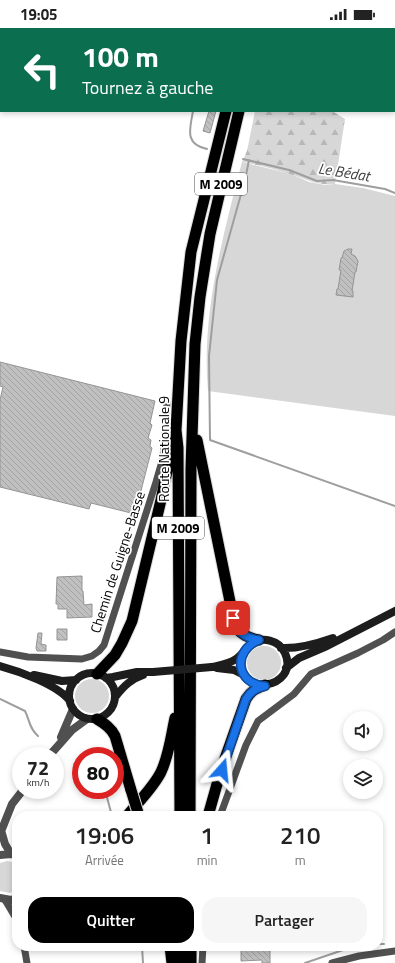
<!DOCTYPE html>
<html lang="fr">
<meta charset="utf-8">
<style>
:root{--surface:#fff;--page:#f6f6f6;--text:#222;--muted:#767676;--accent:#000}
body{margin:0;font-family:"Titillium Web",sans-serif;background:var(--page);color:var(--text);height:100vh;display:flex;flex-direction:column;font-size:15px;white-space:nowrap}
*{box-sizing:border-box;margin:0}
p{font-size:13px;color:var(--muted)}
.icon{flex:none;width:22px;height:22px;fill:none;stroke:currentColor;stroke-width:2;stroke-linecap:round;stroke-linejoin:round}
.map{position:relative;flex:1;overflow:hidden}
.side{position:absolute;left:12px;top:783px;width:371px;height:140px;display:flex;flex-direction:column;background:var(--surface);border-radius:16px;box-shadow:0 2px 6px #0003}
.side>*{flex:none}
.guide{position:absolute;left:0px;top:0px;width:395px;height:84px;box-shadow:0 2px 6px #0003;background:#0b6e4f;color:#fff;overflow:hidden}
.fabs{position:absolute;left:343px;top:683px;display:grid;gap:8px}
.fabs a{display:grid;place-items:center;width:40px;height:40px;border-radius:50%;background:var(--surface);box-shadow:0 2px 6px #0003;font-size:20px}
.speed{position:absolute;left:12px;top:719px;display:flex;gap:8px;font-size:20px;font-weight:700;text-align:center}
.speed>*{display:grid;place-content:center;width:52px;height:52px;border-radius:50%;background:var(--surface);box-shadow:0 2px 6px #0003;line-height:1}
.speed small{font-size:10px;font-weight:400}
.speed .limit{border:6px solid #d22;background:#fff;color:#111}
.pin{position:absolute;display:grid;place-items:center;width:34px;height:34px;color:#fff;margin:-17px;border-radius:8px;box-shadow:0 2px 6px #0006}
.me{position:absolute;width:44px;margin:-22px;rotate:18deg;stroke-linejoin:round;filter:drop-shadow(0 0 3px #0008)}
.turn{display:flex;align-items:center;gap:14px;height:84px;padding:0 16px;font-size:18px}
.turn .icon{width:52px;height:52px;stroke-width:2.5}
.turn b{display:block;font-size:28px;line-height:34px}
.eta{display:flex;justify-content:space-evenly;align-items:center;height:68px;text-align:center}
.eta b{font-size:24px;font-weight:600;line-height:28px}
.primary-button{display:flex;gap:8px;margin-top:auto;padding:8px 16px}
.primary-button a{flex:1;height:46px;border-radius:16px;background:var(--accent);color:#fff;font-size:16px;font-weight:600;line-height:46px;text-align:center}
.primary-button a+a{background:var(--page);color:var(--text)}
.status{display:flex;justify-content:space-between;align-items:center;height:28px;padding:0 20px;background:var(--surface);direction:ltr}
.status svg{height:11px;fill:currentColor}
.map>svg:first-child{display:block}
.green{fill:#d7d7d7}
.forest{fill:url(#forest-firs)}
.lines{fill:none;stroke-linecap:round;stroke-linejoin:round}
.stream{stroke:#9e9e9e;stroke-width:2}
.building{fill:url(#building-back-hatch);stroke:#949494}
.trunk-casing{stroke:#dbdbdb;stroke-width:13}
.minor{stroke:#505050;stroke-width:7}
.tertiary{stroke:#505050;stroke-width:8}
.secondary{stroke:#1d1d1d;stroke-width:8}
.trunk{stroke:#000;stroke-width:11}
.trunk-bridge-casing{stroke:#dbdbdb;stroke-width:13;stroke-linecap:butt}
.secondary-bridge{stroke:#1d1d1d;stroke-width:8}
.trunk-bridge{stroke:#000;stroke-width:11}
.route-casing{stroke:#114b97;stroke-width:10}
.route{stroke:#1a73e8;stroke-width:7}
.labels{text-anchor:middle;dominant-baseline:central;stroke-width:3.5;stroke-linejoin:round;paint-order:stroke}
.shield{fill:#fff;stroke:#4c4c4c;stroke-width:1}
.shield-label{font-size:13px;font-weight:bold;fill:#000}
.street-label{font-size:14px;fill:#000;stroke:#fff}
.water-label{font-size:15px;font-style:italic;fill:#3f3f3f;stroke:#fff}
</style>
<div class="status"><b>19:05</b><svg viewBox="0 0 49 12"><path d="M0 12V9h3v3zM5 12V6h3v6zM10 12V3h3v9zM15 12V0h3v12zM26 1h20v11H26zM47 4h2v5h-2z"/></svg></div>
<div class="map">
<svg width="395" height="935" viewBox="0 0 395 935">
<defs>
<pattern id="forest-firs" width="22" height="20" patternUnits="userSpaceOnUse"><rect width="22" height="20" fill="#d7d7d7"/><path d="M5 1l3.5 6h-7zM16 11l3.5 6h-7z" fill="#b7b7b7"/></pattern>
<pattern id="building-back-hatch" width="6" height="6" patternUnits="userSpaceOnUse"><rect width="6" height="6" fill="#c0c0c0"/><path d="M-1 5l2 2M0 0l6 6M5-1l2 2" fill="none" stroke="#a3a3a3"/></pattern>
</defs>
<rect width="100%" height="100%" fill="#fff"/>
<path class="green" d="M242,134L291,146L309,154L325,157L335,156L363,160L395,168V388L208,363C201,286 223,208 242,134Z
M247 635a17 17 0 1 1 34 0a17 17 0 1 1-34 0Z
M75 668a17 17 0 1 1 34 0a17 17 0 1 1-34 0Z
M7,833L17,835V862L10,865L0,863V835Z"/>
<path class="forest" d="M255,83H332L345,91L335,156C316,158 307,151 290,146C275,141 258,137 242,134L247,123Z"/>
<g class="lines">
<path class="stream" d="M188,0L189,1
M193,83C190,101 184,116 207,121
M243,131L289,142L317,153L333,152L385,161L395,165
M249,132L245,152L217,252L209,328L210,412L395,478
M0,671L25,683C30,693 29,700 38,708
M74,736L81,740
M105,762L112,788
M378,916H384
M142,918L143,935
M305,935L349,920L366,918"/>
</g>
<path class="building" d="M209,83H216L210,105L203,103Z
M348,221H352L351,226L355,228L358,233L356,244H355L352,263H353V269L336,267L337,261H338L341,242H339L341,230H342L344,223Z
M0,334L155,373L150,395L152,397L148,410L151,412L150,418L152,420L135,486L91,475L89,481L0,459V372L3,359L0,358Z
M82,548V563H83L84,577L92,576V589L67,590V581H58V576H56L57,549Z
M57,601H67V612H57Z
M38,605H42L41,616L46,617V623H37L36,620Z
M270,919V935H262V932L241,933V921Z"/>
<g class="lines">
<defs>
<path id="trunk" d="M239,1V0
M252,1V0
M197,412L235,598C242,607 248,610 259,612
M97,646L115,627L122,615L132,593L161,472L174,410
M97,691C105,696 111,700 115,708L131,762
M127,788C138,774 153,760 161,744C169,727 171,708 175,690
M180,788L178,420L176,402L181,313L191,224L226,83
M190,788L191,441L195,316L200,269L210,206L239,83
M208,788L221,742L246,671C251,663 256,660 265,657
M170,918L172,935
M180,935L181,918
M191,935V918"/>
</defs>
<use href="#trunk" class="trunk-casing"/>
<path class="minor" d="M0,624L28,629L82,631L92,628L99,623L104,617L156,454L163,430L167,374
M220,788L246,717L258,693L294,666L311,646L358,625L383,612L395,604
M5,872L17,892
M24,918L27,935
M202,935L203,918
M332,935L359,928L395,923"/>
<path class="tertiary" d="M61,709L73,681
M49,728L72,702L87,691
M1,802L5,816L11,826
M0,806L12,776L23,762
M0,827L11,826L17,827
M0,870L11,872L17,870"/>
<path class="secondary" d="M281,620C299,621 316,616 333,610
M0,638C19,643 58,657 70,673
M212,639C220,637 229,636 236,631C242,627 245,621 251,616C262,608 279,612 285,625C301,660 233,673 242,627
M217,640L234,642L244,647
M286,640L299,630L327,618L395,583
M69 668a23 23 0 1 1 46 0a23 23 0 1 1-46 0Z
M34,647L62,653L76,652
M106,650L113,649L137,644H153
M116,668C124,658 131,651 143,647"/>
<use href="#trunk" class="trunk"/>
<defs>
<path id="trunk-bridge" d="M131,762L139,788"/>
</defs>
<use href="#trunk-bridge" class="trunk-bridge-casing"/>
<path class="secondary-bridge" d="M153,644L212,639"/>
<use href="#trunk-bridge" class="trunk-bridge"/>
</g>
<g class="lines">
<defs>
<path id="route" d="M222,742L246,671C251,663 256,660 265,658C236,656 232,623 259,612C245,610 236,604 233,590"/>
</defs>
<use href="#route" class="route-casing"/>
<use href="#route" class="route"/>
</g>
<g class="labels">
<g class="shield">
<rect x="195" y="145" width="52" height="22" rx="3"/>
<rect x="152" y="489" width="52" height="22" rx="3"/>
</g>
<g class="shield-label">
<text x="221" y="156">M 2009</text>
<text x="178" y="500">M 2009</text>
</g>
<g class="street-label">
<text transform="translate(163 421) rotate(-90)">Route Nationale 9</text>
<text transform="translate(117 534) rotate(-72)">Chemin de Guigne-Basse</text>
</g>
<g class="water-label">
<text transform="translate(344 144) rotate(9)">Le Bédat</text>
</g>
</g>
</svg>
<div class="fabs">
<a><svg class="icon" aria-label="sound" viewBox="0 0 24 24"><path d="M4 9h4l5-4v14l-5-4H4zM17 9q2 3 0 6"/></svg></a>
<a><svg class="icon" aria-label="layers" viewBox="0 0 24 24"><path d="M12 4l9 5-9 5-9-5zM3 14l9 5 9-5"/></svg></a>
</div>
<div class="speed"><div>72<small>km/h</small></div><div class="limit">80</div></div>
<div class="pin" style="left:233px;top:590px;background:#d93025"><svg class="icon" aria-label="arrive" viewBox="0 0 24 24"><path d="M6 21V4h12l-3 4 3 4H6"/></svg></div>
<svg class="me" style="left:222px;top:742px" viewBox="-20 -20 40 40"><path d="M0-17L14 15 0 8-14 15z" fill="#1a73e8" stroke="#fff" stroke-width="4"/></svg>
<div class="guide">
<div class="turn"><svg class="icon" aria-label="left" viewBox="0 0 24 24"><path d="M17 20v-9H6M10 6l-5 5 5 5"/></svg><div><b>100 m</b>Tournez à gauche</div></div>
</div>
<section class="side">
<div class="eta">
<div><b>19:06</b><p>Arrivée</p></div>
<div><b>1</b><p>min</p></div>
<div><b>210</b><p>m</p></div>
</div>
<div class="primary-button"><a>Quitter</a><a>Partager</a></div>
</section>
</div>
